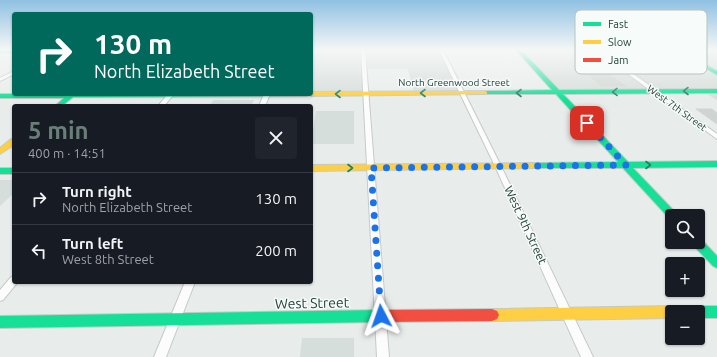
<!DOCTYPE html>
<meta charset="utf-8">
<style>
:root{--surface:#171b24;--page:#20242c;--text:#f1f3f6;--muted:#9ea1a6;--line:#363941;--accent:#697e78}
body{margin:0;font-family:Ubuntu,sans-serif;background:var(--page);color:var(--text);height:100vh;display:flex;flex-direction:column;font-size:15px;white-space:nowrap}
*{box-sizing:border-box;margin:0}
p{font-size:13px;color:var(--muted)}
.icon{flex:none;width:22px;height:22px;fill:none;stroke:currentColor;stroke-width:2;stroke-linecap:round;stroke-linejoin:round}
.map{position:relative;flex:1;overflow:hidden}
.details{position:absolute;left:12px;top:104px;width:301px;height:180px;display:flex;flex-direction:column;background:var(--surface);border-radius:4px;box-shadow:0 1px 3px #0004}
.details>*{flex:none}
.guide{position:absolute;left:12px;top:12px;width:301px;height:84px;border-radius:4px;box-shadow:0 1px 3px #0004;background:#00695c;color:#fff;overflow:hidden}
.tools{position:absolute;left:665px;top:209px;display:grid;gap:8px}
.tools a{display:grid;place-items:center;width:40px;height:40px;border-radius:4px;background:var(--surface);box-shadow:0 1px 3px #0004;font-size:20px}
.pin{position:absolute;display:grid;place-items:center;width:34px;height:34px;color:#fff;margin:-17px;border-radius:8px;box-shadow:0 2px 6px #0006}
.me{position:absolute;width:44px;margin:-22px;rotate:356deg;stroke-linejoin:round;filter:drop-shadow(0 0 3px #0008)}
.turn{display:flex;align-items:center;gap:14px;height:84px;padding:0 16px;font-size:18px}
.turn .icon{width:52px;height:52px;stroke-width:2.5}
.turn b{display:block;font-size:28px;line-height:34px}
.round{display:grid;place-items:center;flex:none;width:42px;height:42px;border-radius:4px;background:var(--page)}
.headline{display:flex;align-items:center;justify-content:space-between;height:68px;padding:0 16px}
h1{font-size:24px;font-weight:600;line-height:30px;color:var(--accent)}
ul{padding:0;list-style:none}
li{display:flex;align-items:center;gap:12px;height:52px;padding:0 16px;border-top:1px solid var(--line)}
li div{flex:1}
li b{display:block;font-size:15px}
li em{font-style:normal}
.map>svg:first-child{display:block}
.built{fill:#d6dedb}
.building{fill:#cfd4d2;stroke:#d1d6d4}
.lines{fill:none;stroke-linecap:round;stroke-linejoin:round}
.street-casing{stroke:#c5cac8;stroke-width:2}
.fast-casing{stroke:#c3cbc8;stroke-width:2}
.slow-casing{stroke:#c3cbc8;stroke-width:2}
.jam-casing{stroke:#c3cbc8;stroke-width:2}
.street{fill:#fcfcfc;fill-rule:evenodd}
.fast{fill:#16e098;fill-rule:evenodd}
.slow{fill:#ffcf43;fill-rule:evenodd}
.jam{fill:#f24e42;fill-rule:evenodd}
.oneway{stroke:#1e8160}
.route{stroke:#1a73e8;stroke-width:7;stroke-dasharray:0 12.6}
.labels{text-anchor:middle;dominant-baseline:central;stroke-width:3;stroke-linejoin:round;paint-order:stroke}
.far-street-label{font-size:10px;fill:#24423a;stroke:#f7fbf9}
.street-label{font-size:12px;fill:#24423a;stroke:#f7fbf9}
.near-street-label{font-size:14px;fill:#24423a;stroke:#f7fbf9}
.key{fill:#f7fbf9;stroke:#b8c4c0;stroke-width:1}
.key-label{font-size:11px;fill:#24423a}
</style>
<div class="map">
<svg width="717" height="357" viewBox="0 0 717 357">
<rect width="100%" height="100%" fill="#e8edeb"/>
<path class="built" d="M311,50H441L462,93H414L408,69H364L365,94H311Z
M518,50H717V100L702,91L558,92Z
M213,100H254L251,106H210Z
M316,111H354V144H311Z
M0,180H14V193L0,206Z
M302,338H354V357H300Z"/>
<path class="building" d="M581,68L603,70L626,86H601Z
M696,109H712L717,113V124Z"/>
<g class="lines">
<defs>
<path id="street" d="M361,50H365L389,357H377Z
M439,50H443L501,166L593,357H581L495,166Z
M595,50H600L717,134V139Z
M14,71V74L0,81V78Z
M168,94H174L164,106H158Z
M264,94H270L265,106H259Z
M14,276V282L17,283L3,300L0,301V290L11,277Z
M185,282H195L166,357H154Z"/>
<path id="fast" d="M0,50H14V53H0Z
M516,50H521L559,90L717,89V93L563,94L628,162L717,161V167L633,168L677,214L678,216H672V219L669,218L623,168H531L530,166L531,164L534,163L618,162L556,94H483V92L485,91L552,90Z
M674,50H680L717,71V75Z
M0,94H310L307,96L73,97L62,106H55L64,98H0Z
M0,168H14V174H0Z
M698,238L701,239L717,256V268L713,266L693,245L692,242H698Z
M677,306H717V318H698V312H672V315L671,312L672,308Z
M381,310L386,312L388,316L386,320L381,322L0,328V316Z"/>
<path id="slow" d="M485,91L487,92V94L311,96L308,94H311V92Z
M11,139H14V145L0,154V148Z
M534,163L537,164L538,166L537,168L311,171V165Z
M672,306L677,308L678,312H672V318L492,321L487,319L485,315L487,311L492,309Z"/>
<path id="jam" d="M492,309L497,311L499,315L497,319L492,321L381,322L376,320L374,316L376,312L381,310Z"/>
</defs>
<use href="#street" class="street-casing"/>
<use href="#fast" class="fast-casing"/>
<use href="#slow" class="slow-casing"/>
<use href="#jam" class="jam-casing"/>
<use href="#street" class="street"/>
<use href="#fast" class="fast"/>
<use href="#slow" class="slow"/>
<use href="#jam" class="jam"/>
</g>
<defs><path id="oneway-chevron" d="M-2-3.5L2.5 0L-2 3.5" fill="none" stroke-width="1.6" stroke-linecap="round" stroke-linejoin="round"/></defs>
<g class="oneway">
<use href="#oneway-chevron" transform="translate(686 91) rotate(180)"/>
<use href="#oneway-chevron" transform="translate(615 92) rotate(179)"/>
<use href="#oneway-chevron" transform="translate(423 93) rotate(180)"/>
<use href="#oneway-chevron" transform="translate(519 93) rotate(180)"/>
<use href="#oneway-chevron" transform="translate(338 94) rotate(180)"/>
<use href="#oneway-chevron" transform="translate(648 165)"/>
<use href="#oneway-chevron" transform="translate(350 168)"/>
</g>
<linearGradient id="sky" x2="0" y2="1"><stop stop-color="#8fc1e3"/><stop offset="0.5" stop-color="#f5f7f6"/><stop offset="1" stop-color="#f5f7f6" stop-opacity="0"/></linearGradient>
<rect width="717" height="100" fill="url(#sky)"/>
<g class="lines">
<path class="route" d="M381,316L371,168L626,165L587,123"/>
</g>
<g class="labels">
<g class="far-street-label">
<text x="454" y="82">North Greenwood Street</text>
<text transform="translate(677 108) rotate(36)">West 7th Street</text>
</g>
<g class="street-label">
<text transform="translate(526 225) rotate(65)">West 9th Street</text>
</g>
<g class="near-street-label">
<text transform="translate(312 303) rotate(-1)">West Street</text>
</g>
</g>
<rect x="575" y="10" width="132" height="64" rx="6" class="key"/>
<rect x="583" y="22" width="18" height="4" fill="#16e098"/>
<rect x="583" y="40" width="18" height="4" fill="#ffcf43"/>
<rect x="583" y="58" width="18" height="4" fill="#f24e42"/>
<g class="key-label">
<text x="608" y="28">Fast</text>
<text x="608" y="46">Slow</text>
<text x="608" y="64">Jam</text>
</g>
</svg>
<div class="tools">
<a><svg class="icon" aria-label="search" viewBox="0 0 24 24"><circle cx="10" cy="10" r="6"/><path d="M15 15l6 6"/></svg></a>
<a>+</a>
<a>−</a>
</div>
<div class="pin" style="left:587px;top:123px;background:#d93025"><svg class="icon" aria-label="arrive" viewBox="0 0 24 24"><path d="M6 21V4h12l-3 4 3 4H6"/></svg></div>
<svg class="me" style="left:381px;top:316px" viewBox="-20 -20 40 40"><path d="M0-17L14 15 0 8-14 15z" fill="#1a73e8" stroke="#fff" stroke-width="4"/></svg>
<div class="guide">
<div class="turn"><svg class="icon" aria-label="right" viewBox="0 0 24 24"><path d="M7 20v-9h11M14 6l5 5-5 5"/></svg><div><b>130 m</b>North Elizabeth Street</div></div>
</div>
<section class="details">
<div class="headline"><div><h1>5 min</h1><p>400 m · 14:51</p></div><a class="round"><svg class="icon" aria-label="close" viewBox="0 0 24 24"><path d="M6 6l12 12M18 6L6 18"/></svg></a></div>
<ul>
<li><svg class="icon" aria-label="right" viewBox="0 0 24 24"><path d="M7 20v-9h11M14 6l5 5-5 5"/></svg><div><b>Turn right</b><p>North Elizabeth Street</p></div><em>130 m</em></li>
<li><svg class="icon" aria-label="left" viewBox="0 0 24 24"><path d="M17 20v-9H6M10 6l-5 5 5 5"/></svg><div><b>Turn left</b><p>West 8th Street</p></div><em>200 m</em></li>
</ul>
</section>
</div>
